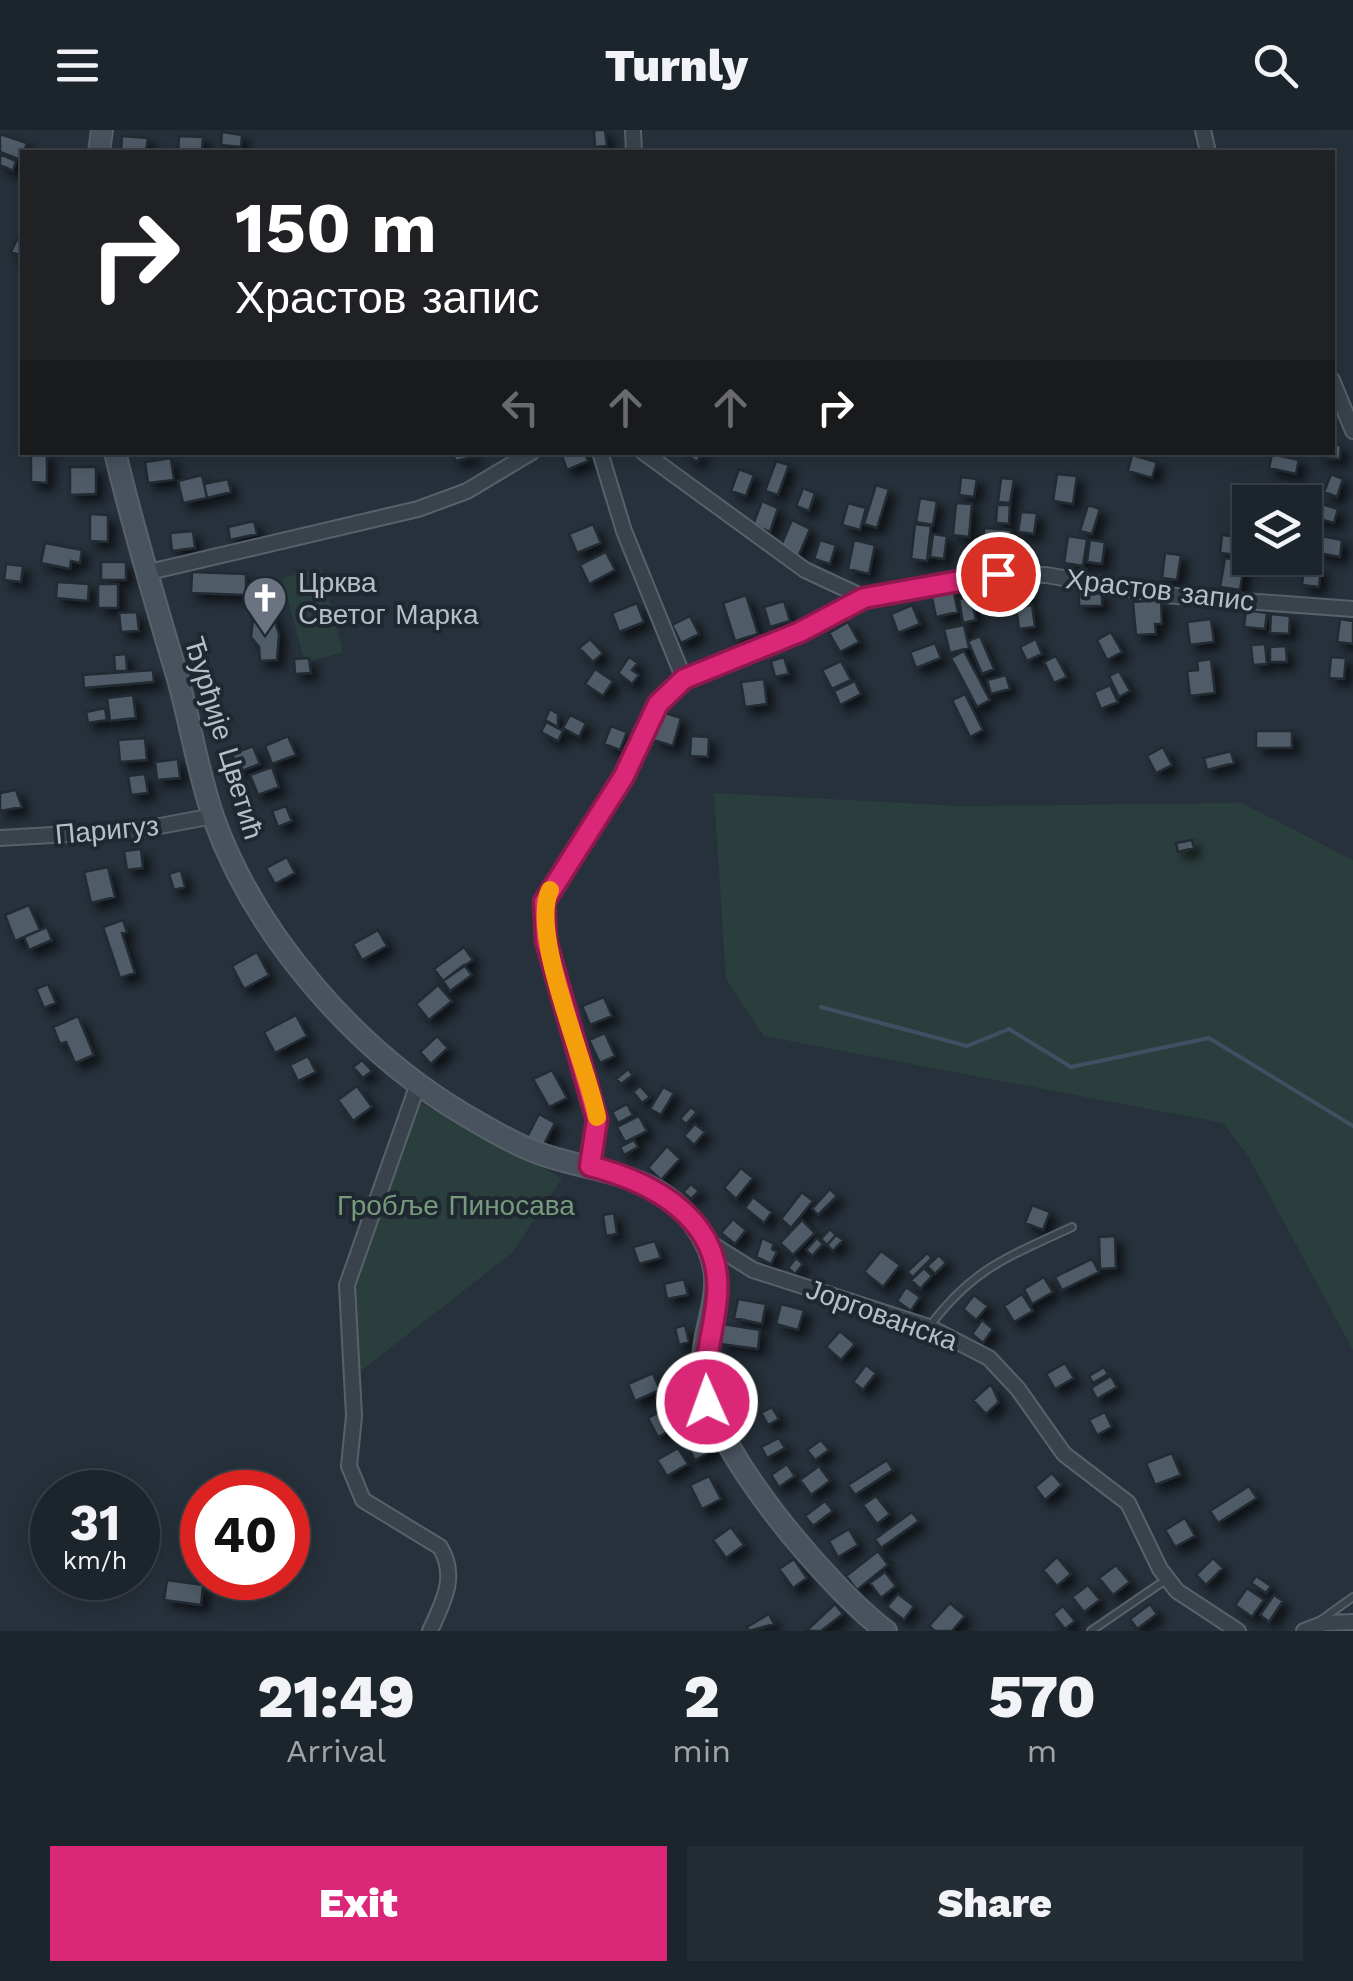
<!DOCTYPE html>
<meta charset="utf-8">
<style>
:root{--surface:#1d252c;--page:#252d34;--text:#f1f3f6;--muted:#a0a5a9;--line:#3b4248;--accent:#db2777}
body{margin:0;font-family:"Work Sans",sans-serif;background:var(--page);color:var(--text);height:100vh;display:flex;flex-direction:column;font-size:38px;white-space:nowrap}
*{box-sizing:border-box;margin:0}
p{font-size:32px;color:var(--muted)}
.icon{flex:none;width:55px;height:55px;fill:none;stroke:currentColor;stroke-width:2;stroke-linecap:round;stroke-linejoin:round}
.map{position:relative;height:1501px;overflow:hidden}
.side{display:flex;flex-direction:column;background:var(--surface);flex:1}
.side>*{flex:none}
.hud{position:absolute;left:20px;top:20px;width:1315px;height:305px;border-radius:0px;box-shadow:0 5px 25px #0003,0 0 0 2px var(--line);background:#202124;color:#fff;overflow:hidden}
.buttons{position:absolute;left:1232px;top:355px;display:grid;gap:20px}
.buttons a{display:grid;place-items:center;width:90px;height:90px;border-radius:0px;background:var(--surface);box-shadow:0 5px 25px #0003,0 0 0 2px var(--line);font-size:50px}
.speed{position:absolute;left:30px;top:1340px;display:flex;gap:20px;font-size:50px;font-weight:700;text-align:center}
.speed>*{display:grid;place-content:center;width:130px;height:130px;border-radius:50%;background:var(--surface);box-shadow:0 5px 25px #0003,0 0 0 2px var(--line);line-height:1}
.speed small{font-size:25px;font-weight:400}
.speed .limit{border:15px solid #d22;background:#fff;color:#111}
.pin{position:absolute;display:grid;place-items:center;width:85px;height:85px;color:#fff;margin:-42px;border:5px solid #fff;border-radius:50%;box-shadow:0 2px 10px #0007}
.me{position:absolute;width:110px;margin:-55px;rotate:358deg;stroke-linejoin:round;filter:drop-shadow(0 0 8px #0008)}
.turn{display:flex;align-items:center;gap:35px;height:210px;padding:0 50px;font-size:45px}
.turn .icon{width:130px;height:130px;stroke-width:2.5}
.turn b{display:block;font-size:70px;line-height:85px}
.lanes{display:flex;align-items:center;height:95px;padding:0 50px;background:#0003;justify-content:center;gap:50px;direction:ltr}
.lanes .off{opacity:.35}
.eta{display:flex;justify-content:space-evenly;align-items:center;height:170px;text-align:center}
.eta b{font-size:60px;font-weight:800;line-height:70px}
.primary-button{display:flex;gap:20px;margin-top:auto;padding:20px 50px}
.primary-button a{flex:1;height:115px;border-radius:0px;background:var(--accent);color:#fff;font-size:40px;font-weight:800;line-height:115px;text-align:center}
.primary-button a+a{background:var(--page);color:var(--text)}
header{display:flex;justify-content:space-between;align-items:center;height:130px;padding:0 50px;background:var(--surface);font-size:45px;font-weight:800}
.map>svg:first-child{display:block}
.green{fill:#2a3e3d}
.lines{fill:none;stroke-linecap:round;stroke-linejoin:round}
.stream{stroke:#3e5062;stroke-width:4}
.building{fill:#505c67;stroke:#212a33;stroke-width:2.5;filter:url(#shadow)}
.lane-casing{stroke:#58616a;stroke-width:10}
.street-casing{stroke:#58616a;stroke-width:18}
.secondary-casing{stroke:#58616a;stroke-width:24}
.lane{stroke:#3a434c;stroke-width:6}
.street{stroke:#3a434c;stroke-width:14}
.secondary{stroke:#49535e;stroke-width:20}
.route-casing{stroke:#8e194d;stroke-width:25}
.route{stroke:#db2777;stroke-width:18}
.slow{stroke:#f59e0b;stroke-width:18}
.labels{text-anchor:middle;dominant-baseline:central;stroke-width:8;stroke-linejoin:round;paint-order:stroke}
.poi-label{font-size:28px;fill:#b6bec7;stroke:#1f2831;text-anchor:start}
.street-label{font-size:28px;fill:#b6bec7;stroke:#1f2831}
.park-label{font-size:28px;fill:#779a7c;stroke:#1f2831}
</style>
<header><svg class="icon" aria-label="menu" viewBox="0 0 24 24"><path d="M4 6h16M4 12h16M4 18h16"/></svg>Turnly<svg class="icon" aria-label="search" viewBox="0 0 24 24"><circle cx="10" cy="10" r="6"/><path d="M15 15l6 6"/></svg></header>
<div class="map">
<svg width="1353" height="1501" viewBox="0 0 1353 1501">
<defs>
<filter id="shadow"><feDropShadow dx="7" dy="7" stdDeviation="5" flood-color="#0009"/></filter>
</defs>
<rect width="100%" height="100%" fill="#27313b"/>
<path class="green" d="M321,438L343,522L305,533L282,448Z
M714,663L961,676L1242,673L1353,730V1220L1247,1024L1223,993L764,906L726,849Z
M419,972L562,1048L512,1123L358,1243C356,1226 352,1207 352,1189C352,1120 391,1034 419,972Z"/>
<g class="lines">
<path class="stream" d="M821,877L967,916L1009,899L1071,937L1209,908L1353,996"/>
</g>
<path class="building" d="M594,0H605L607,16L595,17Z
M222,2L242,5L241,17L221,15Z
M0,4L27,13L21,30L0,22Z
M122,6L148,8L146,22H121Z
M179,6L203,7L202,22H178Z
M0,24L16,31L13,41L0,35Z
M17,109L22,111V126L11,122Z
M1332,315H1341L1340,329L1320,328V322H1332Z
M453,322H473L474,327L455,331Z
M570,322H585L588,331L567,340L562,326Z
M683,322H703L697,332Z
M31,323H47V353L31,352Z
M1272,324L1299,330L1296,344L1269,338Z
M1132,325L1157,332L1152,348L1128,341Z
M171,328L174,350L148,353L145,332Z
M776,331L789,335L778,365L765,361Z
M70,337H96V364L70,365Z
M739,339L754,345L746,366L731,361Z
M1057,344L1077,346L1073,374L1053,371Z
M1331,344L1343,349L1337,367L1324,362Z
M202,345L207,368L183,373L178,351Z
M961,347L977,349L974,367L959,365Z
M1001,348L1014,349L1010,373L998,372Z
M228,349L231,362L207,368L204,354Z
M876,355L889,359L877,398L864,394Z
M1262,356L1276,359L1274,372H1260Z
M803,358L815,363L809,381L796,376Z
M920,368L937,371L933,395L916,392Z
M1302,368L1338,379L1334,393L1305,385Z
M762,371L778,378L770,402L753,395Z
M848,373L866,378L860,400L842,395Z
M956,373L972,374L969,407L953,405Z
M997,375H1010L1009,394L996,393Z
M1088,375L1100,379L1092,404L1080,401Z
M1021,382L1037,383L1034,404L1018,402Z
M90,384L108,385V412L90,411Z
M792,390L810,399L798,427L780,418Z
M254,391L257,404L230,410L228,397Z
M593,394L601,413L577,423L569,404Z
M915,394L931,396L927,431L911,429Z
M984,398L1011,400L1010,422L983,421Z
M193,401L195,418L172,421L170,403Z
M933,404L947,406L944,429L930,427Z
M1222,405L1250,408V427L1220,423Z
M1068,406L1087,409L1083,436L1064,433Z
M1321,406L1342,410L1340,427L1318,423Z
M820,410L836,415L830,434L814,429Z
M854,410L875,415L869,444L848,439Z
M1090,410L1105,412L1102,434L1087,432Z
M45,413L82,420L80,433L71,431L70,439L41,433Z
M606,422L615,440L589,454L580,435Z
M1165,423L1181,425L1177,450L1162,448Z
M1225,428L1245,431L1240,460L1220,457Z
M101,432H126V450H101Z
M6,434L23,436L21,452L4,450Z
M1304,436L1321,438L1319,457L1302,455Z
M192,442L246,444V465L191,463Z
M57,452L89,454L88,471L56,468Z
M1028,453L1029,471L1016,472L1015,454Z
M98,454H118V478H98Z
M953,458L958,482L936,487L931,463Z
M1091,458V463H1102V476H1079V459Z
M746,465L758,504L735,511L723,473Z
M971,466L976,490L963,493L959,469Z
M1161,470L1162,494H1155L1156,504L1136,505L1133,472Z
M784,471L790,491L770,497L764,477Z
M637,473L644,492L619,502L612,483Z
M912,475L920,494L898,503L891,484Z
M1032,475L1035,497L1019,499L1016,477Z
M271,479L279,504L277,530L260,531L259,517L251,507L254,481Z
M1246,480L1267,483L1265,499L1244,497Z
M137,482L139,501L121,502L119,483Z
M1271,484L1290,486L1289,504L1270,503Z
M690,486L699,504L681,513L672,495Z
M1211,489L1214,512L1190,515L1187,492Z
M1340,489L1353,491V514L1337,512Z
M848,492L859,512L840,522L829,503Z
M964,495L969,518L950,523L944,499Z
M1111,502L1122,522L1107,530L1097,510Z
M980,506L994,539L982,544L968,511Z
M590,509L603,523L593,532L579,518Z
M1036,509L1042,524L1027,531L1020,517Z
M935,513L941,528L916,538L910,522Z
M1265,514L1267,534L1253,535L1251,515Z
M1286,516L1287,532H1270V517Z
M964,521L990,570L977,577L951,528Z
M126,524L127,541H115L114,525Z
M1056,526L1067,547L1054,553L1044,532Z
M629,527L638,533L632,540L639,545L632,554L618,543Z
M784,527L789,544L775,547L771,531Z
M1331,527L1346,528L1344,549L1329,548Z
M309,528L311,543L295,544L294,529Z
M1211,529L1215,563L1190,566L1187,541L1198,540L1197,531Z
M841,531L851,550L832,559L822,540Z
M595,539L613,551L603,566L585,554Z
M153,540L154,552L84,558L83,545Z
M1119,541L1130,561L1119,567L1109,546Z
M1006,545L1010,559L991,564L987,550Z
M764,549L767,574L745,577L741,552Z
M855,551L861,564L840,575L834,561Z
M1110,555L1118,572L1101,579L1094,562Z
M965,564L983,600L970,607L952,570Z
M133,565L136,588L110,591L107,568Z
M105,578L107,590L88,593L86,582Z
M550,579L558,584V597L545,590Z
M662,582L681,588L673,616L653,610Z
M570,585L586,593L579,607L563,598Z
M546,592L563,601L558,611L541,602Z
M611,596L627,602L620,620L604,614Z
M1256,601H1292V618H1256Z
M288,606L296,625L272,634L265,616Z
M691,606L709,607L708,627L690,626Z
M145,608L147,630L120,632L118,610Z
M253,616L260,634L239,642L232,624Z
M1163,617L1172,635L1156,643L1147,626Z
M1231,621L1234,633L1207,640L1204,628Z
M178,629L180,648L157,650L155,632Z
M272,637L279,657L258,665L250,645Z
M145,644L148,663L131,665L128,646Z
M16,660L22,677L0,681V663Z
M286,676L292,691L278,697L272,681Z
M1192,710L1194,718L1178,722L1176,713Z
M141,719L143,738L127,740L124,721Z
M287,727L295,743L275,754L266,738Z
M108,737L115,767L91,773L84,742Z
M181,740L185,757L174,760L169,744Z
M29,775L40,800L15,811L5,785Z
M123,790L127,802L122,803L135,843L120,848L103,797Z
M47,797L52,810L29,820L24,807Z
M378,800L387,816L362,830L353,814Z
M464,817L473,830L443,851L434,839Z
M257,822L269,845L244,859L232,836Z
M464,835L472,845L450,861L443,851Z
M48,854L56,873L44,878L36,859Z
M438,855L452,871L429,890L416,874Z
M604,867L612,886L590,895L582,876Z
M296,885L307,906L275,923L264,902Z
M78,886L94,925L75,933L66,912L60,914L53,897Z
M605,903L615,926L600,933L589,910Z
M437,906L448,918L431,934L420,922Z
M308,926L316,942L298,951L290,935Z
M362,930L372,941L363,948L353,937Z
M628,939L633,945L621,954L616,949Z
M552,940L567,968L549,977L533,949Z
M357,956L372,977L353,991L338,970Z
M640,956L650,967L642,973L633,962Z
M663,957L674,963L661,985L650,979Z
M627,974L633,985L618,993L612,982Z
M691,977L697,982L686,994L680,989Z
M539,984L555,993L542,1018L526,1009Z
M639,986L647,1001L625,1012L617,997Z
M695,994L705,1002L694,1015L684,1006Z
M634,1010L638,1017L624,1025L620,1017Z
M667,1016L680,1029L661,1050L648,1038Z
M741,1038L753,1048L736,1069L724,1058Z
M691,1054L699,1061L691,1069L683,1062Z
M830,1059L837,1066L818,1085L812,1079Z
M802,1062L813,1071L791,1098L781,1089Z
M753,1067L772,1082L764,1093L745,1078Z
M1032,1075L1050,1082L1043,1100L1025,1093Z
M614,1083L617,1104L606,1106L603,1085Z
M733,1089L746,1100L735,1114L721,1103Z
M802,1090L815,1103L793,1125L780,1113Z
M830,1099L836,1105L827,1115L821,1109Z
M836,1105L843,1110L833,1121L827,1115Z
M1115,1106L1116,1138L1100,1139L1099,1107Z
M762,1108L774,1114L772,1119L777,1122L771,1134L756,1127Z
M817,1108L823,1114L812,1126L806,1120Z
M655,1111L661,1128L639,1134L633,1117Z
M881,1121L900,1135L883,1157L864,1142Z
M927,1123L932,1128L913,1147L907,1142Z
M939,1125L946,1133L935,1144L927,1136Z
M796,1128L803,1134L795,1144L788,1138Z
M1092,1129L1099,1142L1062,1160L1055,1147Z
M924,1138L932,1146L920,1159L911,1150Z
M1044,1147L1053,1162L1032,1174L1024,1159Z
M684,1149L688,1165L667,1169L664,1154Z
M906,1157L920,1167L911,1181L897,1171Z
M1022,1164L1033,1181L1014,1192L1004,1176Z
M974,1165L988,1176L976,1190L963,1179Z
M738,1169L766,1174L762,1194L734,1188Z
M781,1174L804,1180L798,1200L776,1194Z
M982,1190L993,1199L983,1213L972,1204Z
M723,1194L760,1200L758,1219L720,1214Z
M685,1195L689,1212L679,1215L675,1198Z
M840,1201L855,1214L841,1230L826,1217Z
M1065,1233L1074,1248L1055,1259L1046,1244Z
M866,1235L876,1243L863,1260L853,1252Z
M1104,1237L1108,1244L1093,1253L1089,1246Z
M653,1243L660,1260L635,1271L628,1254Z
M1111,1246L1117,1257L1097,1269L1091,1258Z
M991,1254L999,1272L986,1284L973,1270Z
M669,1277L679,1296L658,1307L648,1288Z
M772,1277L779,1289L768,1295L761,1283Z
M1105,1282L1112,1297L1097,1305L1089,1290Z
M709,1306L716,1319L695,1330L688,1317Z
M779,1308L785,1318L767,1328L761,1317Z
M821,1310L829,1320L815,1330L807,1320Z
M678,1318L688,1334L667,1346L657,1330Z
M1172,1323L1181,1345L1155,1355L1146,1333Z
M887,1330L893,1340L855,1365L848,1355Z
M787,1334L795,1346L779,1357L771,1345Z
M819,1336L830,1351L811,1365L800,1350Z
M1052,1343L1062,1355L1045,1370L1035,1357Z
M709,1346L721,1369L702,1379L690,1355Z
M1249,1356L1257,1368L1218,1393L1210,1381Z
M876,1366L890,1384L877,1394L863,1375Z
M825,1371L833,1381L813,1396L805,1386Z
M912,1382L919,1391L881,1418L875,1409Z
M1185,1388L1195,1406L1175,1417L1165,1400Z
M731,1397L744,1415L726,1428L713,1410Z
M849,1399L858,1415L838,1427L829,1411Z
M878,1421L888,1435L857,1460L846,1446Z
M1057,1427L1071,1444L1057,1456L1043,1440Z
M1213,1428L1223,1438L1206,1455L1196,1445Z
M794,1429L807,1448L793,1458L779,1439Z
M1116,1435L1130,1452L1113,1465L1099,1448Z
M885,1442L896,1456L881,1468L870,1453Z
M1256,1446L1271,1456L1266,1463L1251,1453Z
M167,1450L203,1455L201,1475L164,1470Z
M1088,1455L1100,1470L1084,1482L1072,1467Z
M1247,1458L1264,1470L1252,1487L1235,1475Z
M898,1464L914,1476L904,1490L887,1477Z
M1274,1465L1283,1471L1269,1492L1260,1485Z
M950,1473L965,1486L952,1501H935L929,1496Z
M835,1474L843,1484L821,1501H806Z
M1150,1474L1157,1484L1137,1499L1130,1489Z
M1063,1476L1075,1491L1065,1499L1053,1484Z
M769,1484L774,1494L749,1501L747,1497Z"/>
<g class="lines">
<defs>
<path id="lane" d="M929,1197C973,1138 1008,1127 1072,1097
M1321,1490L1353,1467
M1091,1501L1167,1449"/>
<path id="street" d="M633,0L634,22
M1203,0L1208,22
M1332,250L1353,301
M600,322L624,401L684,549
M643,322L805,440L865,468
M145,443L418,379L467,361L532,322
M0,708L139,700L213,686
M418,954L347,1155L354,1286L349,1336L363,1370L440,1417C458,1447 443,1472 430,1501
M590,1036L597,990L547,811L544,771L624,646L650,587L684,549L800,502L865,468L998,445H1046L1164,465L1353,479
M705,1110L753,1140L929,1197L989,1228L1018,1259L1064,1324L1128,1373L1160,1439L1177,1461L1238,1501
M1304,1501L1325,1493L1353,1492"/>
<path id="secondary" d="M99,22L102,0
M115,322C133,399 156,474 178,549C191,595 198,644 214,689C257,808 358,922 465,985C491,1000 519,1017 547,1026C602,1044 657,1043 694,1094C738,1155 699,1186 703,1247C708,1317 830,1459 886,1501"/>
</defs>
<use href="#lane" class="lane-casing"/>
<use href="#street" class="street-casing"/>
<use href="#secondary" class="secondary-casing"/>
<use href="#lane" class="lane"/>
<use href="#street" class="street"/>
<use href="#secondary" class="secondary"/>
</g>
<g class="lines">
<defs>
<path id="route" d="M707,1272C701,1233 714,1204 717,1166C723,1089 653,1052 590,1036L597,990L546,811L544,772L624,646L658,574L684,549L800,502L864,468L998,444"/>
</defs>
<use href="#route" class="route-casing"/>
<use href="#route" class="route"/>
<path class="slow" d="M550,760C529,804 587,934 597,987"/>
</g>
<defs>
<symbol id="church-pin" viewBox="-11 -11 22 30"><path d="M0 17L-7.5 6A9.5 9.5 0 1 1 7.5 6Z" fill="#6b7280" stroke="#1f2831"/><path d="M-1.2-6h2.4v3.5h3.3v2.4h-3.3V6h-2.4V-.1h-3.3v-2.4h3.3Z" fill="#fff"/></symbol>
</defs>
<g fill-rule="evenodd">
<use href="#church-pin" x="240" y="443" width="50" height="68"/>
</g>
<g class="labels">
<g class="poi-label">
<text x="298" y="452">Црква<tspan x="298" dy="32">Светог Марка</tspan></text>
</g>
<g class="street-label">
<text transform="translate(1160 460) rotate(7)">Храстов запис</text>
<text transform="translate(224 608) rotate(73)">Ђурђије Цветић</text>
<text transform="translate(107 700) rotate(-5)">Паригуз</text>
<text transform="translate(882 1185) rotate(20)">Јоргованска</text>
</g>
<g class="park-label">
<text x="456" y="1075">Гробље Пиносава</text>
</g>
</g>
</svg>
<div class="buttons">
<a><svg class="icon" aria-label="layers" viewBox="0 0 24 24"><path d="M12 4l9 5-9 5-9-5zM3 14l9 5 9-5"/></svg></a>
</div>
<div class="speed"><div>31<small>km/h</small></div><div class="limit">40</div></div>
<div class="pin" style="left:998px;top:444px;background:#d93025"><svg class="icon" aria-label="arrive" viewBox="0 0 24 24"><path d="M6 21V4h12l-3 4 3 4H6"/></svg></div>
<svg class="me" style="left:707px;top:1272px" viewBox="-20 -20 40 40"><circle r="17" fill="#db2777" stroke="#fff" stroke-width="3"/><path d="M0-11L8 9 0 5-8 9z" fill="#fff"/></svg>
<div class="hud">
<div class="turn"><svg class="icon" aria-label="right" viewBox="0 0 24 24"><path d="M7 20v-9h11M14 6l5 5-5 5"/></svg><div><b>150 m</b>Храстов запис</div></div>
<div class="lanes"><svg class="icon off" aria-label="left" viewBox="0 0 24 24"><path d="M17 20v-9H6M10 6l-5 5 5 5"/></svg><svg class="icon off" aria-label="ahead" viewBox="0 0 24 24"><path d="M12 20V5M6 11l6-6 6 6"/></svg><svg class="icon off" aria-label="ahead" viewBox="0 0 24 24"><path d="M12 20V5M6 11l6-6 6 6"/></svg><svg class="icon" aria-label="right" viewBox="0 0 24 24"><path d="M7 20v-9h11M14 6l5 5-5 5"/></svg></div>
</div>
</div>
<section class="side">
<div class="eta">
<div><b>21:49</b><p>Arrival</p></div>
<div><b>2</b><p>min</p></div>
<div><b>570</b><p>m</p></div>
</div>
<div class="primary-button"><a>Exit</a><a>Share</a></div>
</section>
